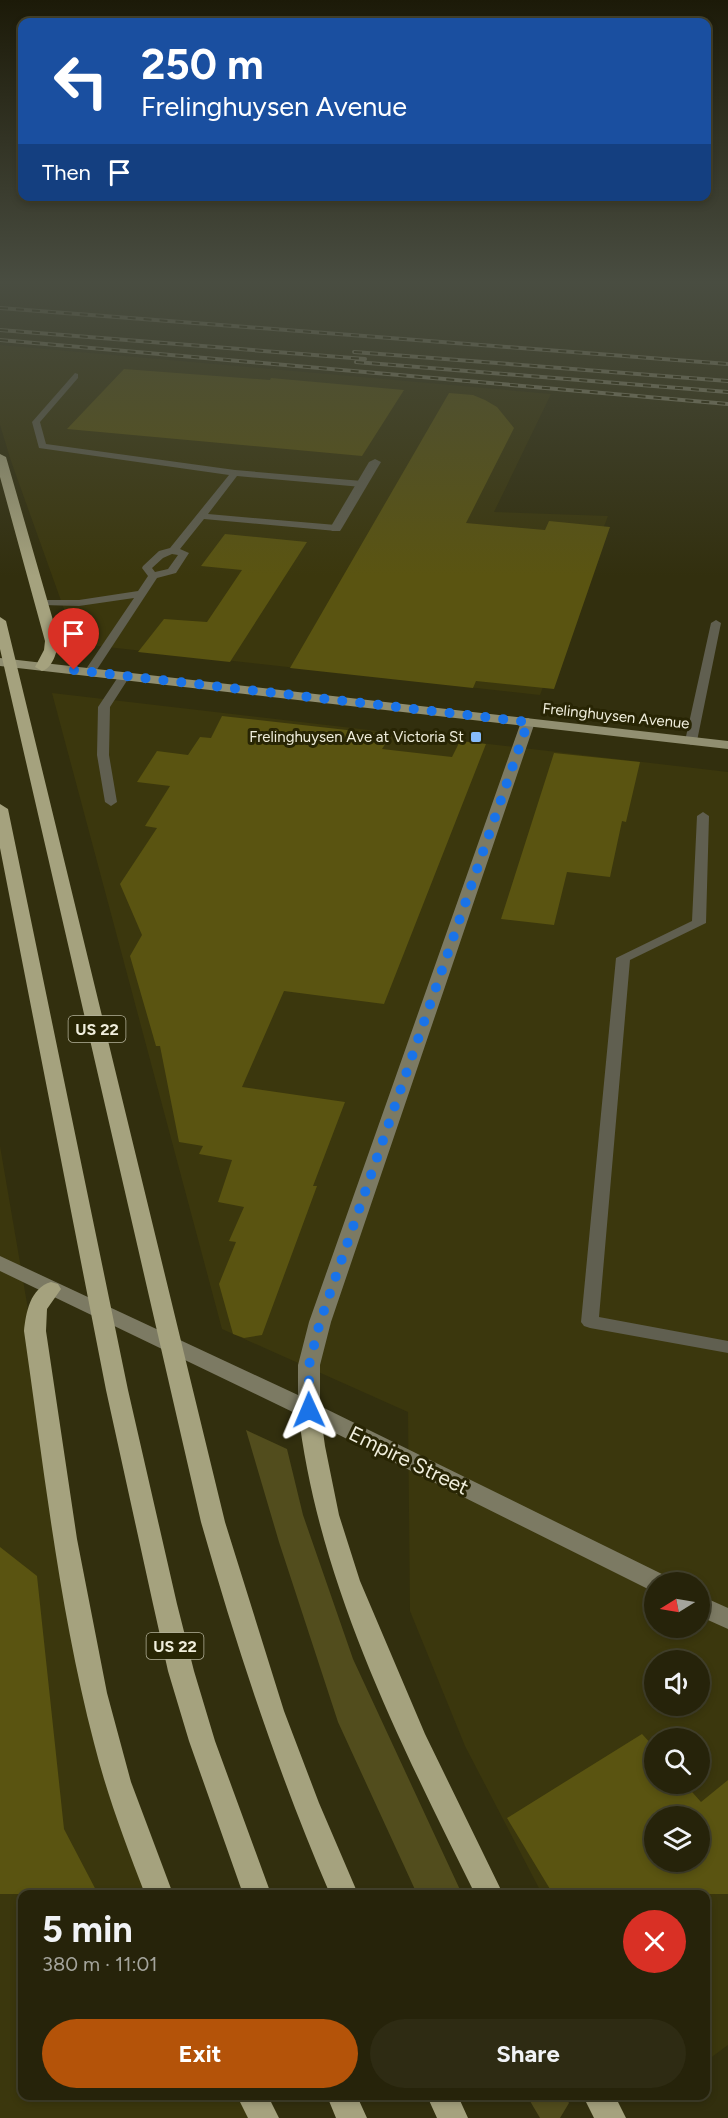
<!DOCTYPE html>
<meta charset="utf-8">
<style>
:root{--surface:#26230a;--page:#2e2b13;--text:#f1f3f6;--muted:#a4a49c;--line:#42402b;--accent:#b45309}
body{margin:0;font-family:Figtree,sans-serif;background:var(--page);color:var(--text);height:100vh;display:flex;flex-direction:column;font-size:22px;white-space:nowrap}
*{box-sizing:border-box;margin:0}
p{font-size:20px;color:var(--muted)}
.icon{flex:none;width:33px;height:33px;fill:none;stroke:currentColor;stroke-width:2;stroke-linecap:round;stroke-linejoin:round}
.map{position:relative;flex:1;overflow:hidden}
.details{position:absolute;left:18px;top:1890px;width:692px;height:210px;display:flex;flex-direction:column;background:var(--surface);border-radius:12px;box-shadow:0 3px 9px #0003,0 0 0 2px var(--line)}
.details>*{flex:none}
.hud{position:absolute;left:18px;top:18px;width:693px;height:183px;border-radius:12px;box-shadow:0 3px 9px #0003,0 0 0 2px var(--line);background:#1a4fa0;color:#fff;overflow:hidden}
.needle{width:39px;rotate:259deg}
.controls{position:absolute;left:644px;top:1572px;display:grid;gap:12px}
.controls a{display:grid;place-items:center;width:66px;height:66px;border-radius:50%;background:var(--surface);box-shadow:0 3px 9px #0003,0 0 0 2px var(--line);font-size:30px}
.pin{position:absolute;display:grid;place-items:center;width:51px;height:51px;color:#fff;margin:-62px -26px;border-radius:50% 50% 50% 0;rotate:-45deg;box-shadow:0 0 6px #0007}
.pin .icon{rotate:45deg}
.me{position:absolute;width:66px;margin:-33px;rotate:359deg;stroke-linejoin:round;filter:drop-shadow(0 0 4px #0008)}
.turn{display:flex;align-items:center;gap:21px;height:126px;padding:0 24px;font-size:27px}
.turn .icon{width:78px;height:78px;stroke-width:2.5}
.turn b{display:block;font-size:42px;line-height:51px}
.then{display:flex;align-items:center;height:57px;padding:0 24px;background:#0003;gap:12px;font-size:22px}
.round{display:grid;place-items:center;flex:none;width:63px;height:63px;border-radius:32px;background:var(--page)}
.summary{display:flex;align-items:center;justify-content:space-between;height:102px;padding:0 24px}
h1{font-size:36px;font-weight:700;line-height:45px}
.action{display:flex;gap:12px;margin-top:auto;padding:12px 24px}
.action a{flex:1;height:69px;border-radius:36px;background:var(--accent);color:#fff;font-size:24px;font-weight:700;line-height:69px;text-align:center}
.action a+a{background:var(--page);color:var(--text)}
.map>svg:first-child{display:block}
.built{fill:#3b370d;fill-rule:evenodd}
.green{fill:#524d1d}
.building{fill:#5a5411;fill-rule:evenodd}
.lines{fill:none;stroke-linecap:round;stroke-linejoin:round}
.lane{fill:#605f50;fill-rule:evenodd}
.street{fill:#605f50;fill-rule:evenodd}
.secondary{fill:#7c7a63;fill-rule:evenodd}
.primary{fill:#918f71;fill-rule:evenodd}
.highway{fill:#a5a27e;fill-rule:evenodd}
.rail-casing{stroke:#8a886e;stroke-width:4}
.rail{stroke:#282504;stroke-width:2;stroke-dasharray:8;stroke-linecap:butt}
.route{stroke:#1a73e8;stroke-width:10;stroke-dasharray:0 18}
.poi-dot{fill:#86bbfb;stroke:#282504;stroke-width:2}
.labels{text-anchor:middle;dominant-baseline:central;stroke-width:6;stroke-linejoin:round;paint-order:stroke}
.far-street-label{font-size:15px;fill:#f0eedc;stroke:#282504}
.far-poi-label{font-size:15px;fill:#f0eedc;stroke:#282504;text-anchor:end}
.shield{fill:#282504;stroke:#b4b29b;stroke-width:1.5}
.shield-label{font-size:16px;font-weight:bold;fill:#f0eedc}
.near-street-label{font-size:21px;fill:#f0eedc;stroke:#282504}
</style>
<div class="map">
<svg width="728" height="2118" viewBox="0 0 728 2118">
<rect width="100%" height="100%" fill="#322f0e"/>
<path class="built" d="M0,345L551,394L494,512L608,516L540,695L62,642L58,626L69,623L11,461L0,425Z
M52,693L728,772V2045L705,2062V1894H542L465,1746L410,1611L408,1412L222,1329ZM654,1582H699V1628H654ZM654,1660H699V1706H654ZM654,1738H699V1784H654ZM654,1816H699V1862H654Z
M0,1146L111,1793L155,1894H22V2096H242L252,2118H0Z"/>
<path class="green" d="M246,1430L287,1449L303,1515L353,1659L462,1894H417L338,1722L279,1542Z
M527,2096H565L569,2103L560,2118H540Z"/>
<path class="building" d="M124,369L270,380L271,378L404,390L362,456L67,429Z
M449,393L473,395L485,400L497,407L514,428L466,523L545,530L549,521L610,527L554,689L476,681L473,688L290,668Z
M225,534L307,542L230,662L138,652L164,619L207,622L242,570L201,566Z
M222,716L391,735L382,749L452,757L460,741L486,744L384,1004L284,991L242,1087L345,1102L313,1186H317L262,1335L244,1338L233,1334L219,1284L236,1242L229,1241L244,1207L218,1202L232,1160L199,1154L203,1146L179,1142L160,1046H156L130,956L142,935L120,884L157,828L145,826L170,786L137,782L157,751L188,755L200,737L211,738Z
M554,753L640,762L626,822L622,821L610,877L567,872L554,925L501,919Z
M0,1547L37,1576L64,1829L98,1894H0Z
M642,1734L654,1747V1784H685L701,1802L728,1780V1894H553L507,1818ZM654,1816H699V1862H654Z"/>
<g class="lines">
<path class="lane" d="M75,373L78,374V378L40,422L46,444L235,470L362,481L367,484L362,487L237,476L208,514L336,525L341,528L336,531L204,519L180,549L189,553L176,573L157,578L94,674H86L84,672L134,598L79,606L42,605L38,604V600H79L138,591L148,576L142,568L143,566L159,551L170,548L229,475L39,448L32,422ZM172,554L178,555L168,569L155,572L152,568L163,558Z
M716,620L721,623L697,741L691,745L685,741L711,623Z
M124,673L130,676L110,707L109,755L117,802L111,806L105,802L97,755L98,707L120,674Z
M703,812L709,816L706,923L630,960L599,1317L728,1341V1353L590,1328L584,1326L581,1322L616,958L692,921L697,816Z"/>
<path class="street" d="M375,459L381,462L342,528L340,531H332L330,528L369,462Z"/>
<path class="secondary" d="M528,718L535,722L331,1322L320,1365V1406L664,1575L667,1582H654V1592L301,1416L0,1271V1256L298,1395V1365L309,1322L521,722Z
M699,1595L728,1608V1629L699,1616Z"/>
<path class="primary" d="M0,658L728,741V749L0,666Z"/>
<path class="highway" d="M0,454L6,457L59,641C57,651 53,668 42,671L35,667L44,650L45,641L0,477Z
M0,617L6,621L225,1522L284,1711L319,1803L358,1894H330C278,1773 237,1649 201,1522L0,649Z
M0,804L8,809L128,1390L177,1604L194,1671L215,1741L271,1894H243L189,1741L168,1671L153,1604L106,1390L0,848Z
M51,1282L58,1284L61,1289L47,1309L46,1331L77,1539L107,1693L131,1782L173,1894H145C126,1845 107,1795 94,1743C59,1608 44,1469 24,1331C26,1313 30,1288 51,1282Z
M309,1402L317,1404L320,1410L325,1446L339,1515L360,1581L425,1734L503,1894H475C399,1740 318,1583 298,1410L301,1404Z
M237,2096H268L279,2118H248Z
M327,2096H357L367,2118H336Z
M427,2096H458L468,2118H437Z
M583,2096H615L626,2118H594Z"/>
<defs>
<path id="rail" d="M0,308L728,364
M0,330L365,359
M0,340L728,404
M354,352L728,381
M356,362L728,392"/>
</defs>
<use href="#rail" class="rail-casing"/>
<use href="#rail" class="rail"/>
</g>
<linearGradient id="sky" x2="0" y2="1"><stop stop-color="#1c1a08"/><stop offset="0.49" stop-color="#494d41"/><stop offset="1" stop-color="#494d41" stop-opacity="0"/></linearGradient>
<rect width="728" height="576" fill="url(#sky)"/>
<g class="lines">
<path class="route" d="M74,670L528,722L320,1322L309,1365V1410"/>
</g>
<rect class="poi-dot" x="470" y="731" width="12" height="12" rx="3"/>
<g class="labels">
<g class="far-street-label">
<text transform="translate(616 716) rotate(6)">Frelinghuysen Avenue</text>
</g>
<g class="far-poi-label">
<text x="464" y="737">Frelinghuysen Ave at Victoria St</text>
</g>
<g class="shield">
<rect x="68.5" y="1016" width="57" height="26" rx="4.5"/>
<rect x="146.5" y="1633" width="57" height="26" rx="4.5"/>
</g>
<g class="shield-label">
<text x="97" y="1029">US 22</text>
<text x="175" y="1646">US 22</text>
</g>
<g class="near-street-label">
<text transform="translate(409 1460) rotate(26)">Empire Street</text>
</g>
</g>
</svg>
<div class="controls">
<a><svg class="needle" viewBox="-14 -14 28 28"><path d="M0-13l5 13h-10z" fill="#e53935"/><path d="M0 13l5-13h-10z" fill="#a4a49c"/></svg></a>
<a><svg class="icon" aria-label="sound" viewBox="0 0 24 24"><path d="M4 9h4l5-4v14l-5-4H4zM17 9q2 3 0 6"/></svg></a>
<a><svg class="icon" aria-label="search" viewBox="0 0 24 24"><circle cx="10" cy="10" r="6"/><path d="M15 15l6 6"/></svg></a>
<a><svg class="icon" aria-label="layers" viewBox="0 0 24 24"><path d="M12 4l9 5-9 5-9-5zM3 14l9 5 9-5"/></svg></a>
</div>
<div class="pin" style="left:74px;top:670px;background:#d93025"><svg class="icon" aria-label="arrive" viewBox="0 0 24 24"><path d="M6 21V4h12l-3 4 3 4H6"/></svg></div>
<svg class="me" style="left:309px;top:1410px" viewBox="-20 -20 40 40"><path d="M0-17L14 15 0 8-14 15z" fill="#1a73e8" stroke="#fff" stroke-width="4"/></svg>
<div class="hud">
<div class="turn"><svg class="icon" aria-label="left" viewBox="0 0 24 24"><path d="M17 20v-9H6M10 6l-5 5 5 5"/></svg><div><b>250 m</b>Frelinghuysen Avenue</div></div>
<div class="then">Then<svg class="icon" aria-label="arrive" viewBox="0 0 24 24"><path d="M6 21V4h12l-3 4 3 4H6"/></svg></div>
</div>
<section class="details">
<div class="summary"><div><h1>5 min</h1><p>380 m · 11:01</p></div><a class="round" style="background:#d93025;color:#fff"><svg class="icon" aria-label="close" viewBox="0 0 24 24"><path d="M6 6l12 12M18 6L6 18"/></svg></a></div>
<div class="action"><a>Exit</a><a>Share</a></div>
</section>
</div>
